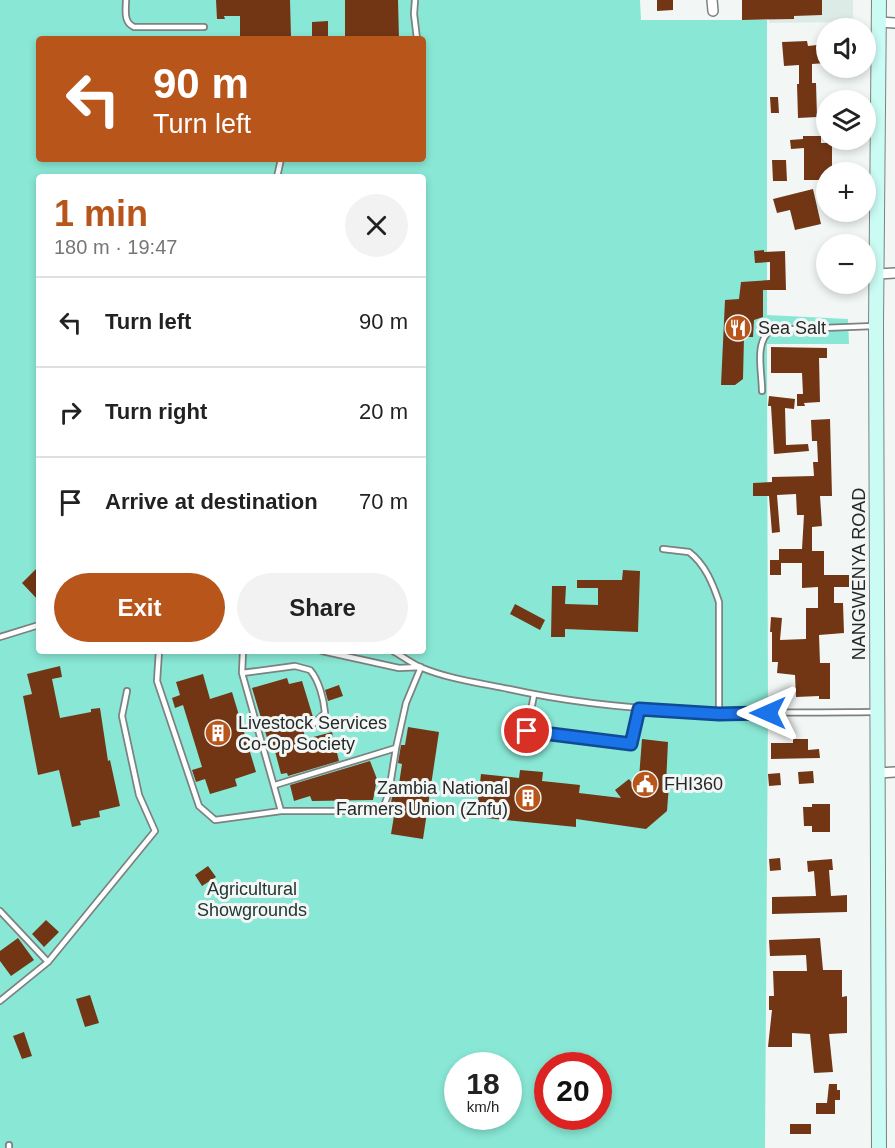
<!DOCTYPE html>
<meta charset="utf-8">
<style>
:root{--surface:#fff;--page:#f2f2f2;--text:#222;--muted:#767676;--line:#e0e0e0;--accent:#b8551b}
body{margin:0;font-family:Arial,sans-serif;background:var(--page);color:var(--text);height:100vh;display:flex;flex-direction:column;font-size:22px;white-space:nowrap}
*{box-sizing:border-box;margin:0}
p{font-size:20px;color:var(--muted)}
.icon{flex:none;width:33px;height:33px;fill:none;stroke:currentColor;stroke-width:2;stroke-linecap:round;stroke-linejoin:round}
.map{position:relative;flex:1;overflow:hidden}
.sheet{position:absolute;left:36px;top:174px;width:390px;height:480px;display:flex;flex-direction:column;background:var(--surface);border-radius:6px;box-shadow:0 3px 9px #0003}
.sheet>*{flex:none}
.top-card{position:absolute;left:36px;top:36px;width:390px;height:126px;border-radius:6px;box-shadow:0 3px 9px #0003;background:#b8551b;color:#fff;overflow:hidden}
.controls{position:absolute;left:816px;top:18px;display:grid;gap:12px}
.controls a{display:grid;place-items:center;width:60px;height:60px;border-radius:50%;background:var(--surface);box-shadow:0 3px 9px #0003;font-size:30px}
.speed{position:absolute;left:444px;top:1052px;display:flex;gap:12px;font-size:30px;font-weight:700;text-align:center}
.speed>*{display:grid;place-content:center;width:78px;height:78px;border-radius:50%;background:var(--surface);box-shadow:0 3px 9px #0003;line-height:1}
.speed small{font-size:15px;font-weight:400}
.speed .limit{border:9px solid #d22;background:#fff;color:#111}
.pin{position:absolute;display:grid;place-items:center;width:51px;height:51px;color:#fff;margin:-26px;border:3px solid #fff;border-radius:50%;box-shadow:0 2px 6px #0007}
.me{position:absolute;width:66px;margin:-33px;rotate:270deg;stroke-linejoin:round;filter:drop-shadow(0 0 4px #0008)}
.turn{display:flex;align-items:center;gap:21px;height:126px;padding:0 18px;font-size:27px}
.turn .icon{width:78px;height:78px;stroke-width:2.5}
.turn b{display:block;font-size:42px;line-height:51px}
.round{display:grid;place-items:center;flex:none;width:63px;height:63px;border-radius:32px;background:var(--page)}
.overview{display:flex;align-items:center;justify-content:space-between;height:102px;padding:0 18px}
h1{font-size:36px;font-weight:600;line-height:45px;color:var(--accent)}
.button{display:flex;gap:12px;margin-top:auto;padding:12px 18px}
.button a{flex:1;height:69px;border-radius:36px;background:var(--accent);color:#fff;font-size:24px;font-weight:600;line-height:69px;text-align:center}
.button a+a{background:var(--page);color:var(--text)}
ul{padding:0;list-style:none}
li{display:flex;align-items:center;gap:18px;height:90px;padding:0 18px;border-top:2px solid var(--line)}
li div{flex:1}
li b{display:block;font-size:22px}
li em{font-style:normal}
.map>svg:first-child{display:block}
.built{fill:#ddebe7}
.green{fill:#89e8d5;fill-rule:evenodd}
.building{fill:#723615}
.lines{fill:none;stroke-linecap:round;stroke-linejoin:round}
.lane-casing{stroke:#7d8180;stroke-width:8}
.street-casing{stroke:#7d8180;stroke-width:12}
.secondary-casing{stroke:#7d8180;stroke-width:16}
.lane{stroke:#fff;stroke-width:4.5}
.street{stroke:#fff;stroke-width:9}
.secondary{stroke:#cafcf4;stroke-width:14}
.route-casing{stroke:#114b97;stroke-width:15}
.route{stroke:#1a73e8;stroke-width:10}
.labels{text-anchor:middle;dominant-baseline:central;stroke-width:6;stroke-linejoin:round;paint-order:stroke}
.poi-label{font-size:18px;fill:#272928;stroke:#f2f7f5;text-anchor:start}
.street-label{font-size:18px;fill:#272928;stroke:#f2f7f5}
.park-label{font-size:18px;fill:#203732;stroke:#f2f7f5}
</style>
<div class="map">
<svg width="895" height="1148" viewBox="0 0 895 1148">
<rect width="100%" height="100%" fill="#f2f7f5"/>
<path class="built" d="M769,0H853V22L769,23Z"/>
<path class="green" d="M0,0H640L641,20H767V315L848,319L849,344H767L768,713L765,1148H0ZM39,39H423V159H39ZM39,177H423V651H39ZM458,1065H508V1116H458ZM548,1065H598V1116H548Z"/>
<path class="building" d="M216,0H290L291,37H284V39H240V16H224L225,19H217Z
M345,0H398L399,39H345Z
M657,0H673V10L657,11Z
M742,0H822V15L794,16V19L742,20Z
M328,21V38H312V22Z
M807,41L808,46L826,44V63L812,64V83H816L817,117L798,118L797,84H799V65L784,66L782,42Z
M770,97H778L779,113H771Z
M803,136H821V143H832V172H826V180H804V148L791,149L790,140L803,139Z
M772,160H786L787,181H773Z
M813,189L821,224L795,230L790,210L777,213L773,199Z
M764,250V252L785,251L786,290H763V317L754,320L753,337H744L743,379L735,385H721L725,300L739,299L741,282L770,280V262L755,263L754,251Z
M771,347L827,348V358H819L820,402L804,403L805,406H797V394H803L802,373H771Z
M769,396L795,399L794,409L785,408L786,445L808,444L809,451L774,454L771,406H768Z
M830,419L832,496H820L822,526L812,527V551H824V575H851V587H834V603H843L844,633L819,635L820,663H830V699H819V696L796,697L795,675L777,673L778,662H772V632H770L771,617L782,618L780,640L806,639V608H818V587L802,588V563H781V575H770V560H779V549H802L804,515H797L796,494L777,495L780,532L772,533L769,496H753V483L772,482V477L814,476L813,462H818L817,441H812L811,420Z
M39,566V601L22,583Z
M623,570L640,571L638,632L565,629V637H551L552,586H566L565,604L598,605V588H577V580H622Z
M515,604L545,620L540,630L510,614Z
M60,666L62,677L52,679L60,718L91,712V709L100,708L108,761L110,760L120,806L99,811L100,817L80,821L81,825L72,827L59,770L38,775L23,696L32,694L27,674Z
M203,674L210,699L232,692L256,772L235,779L237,786L210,794L205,779L196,782L192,770L202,767L183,705L175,708L172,698L180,695L176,682Z
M287,678L289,684L302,681L313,717L300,721L306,739L332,732L339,761L288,776L287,773L281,774L272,740L268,741L252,688Z
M339,685L343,696L328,701L325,690Z
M408,727L439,732L423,839L391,834L394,816L389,815L392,797H397L402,764L398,763L401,745H405Z
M642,739L668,742L666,784L669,785L667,811L646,829L576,819V827L476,817L481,774L519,778L520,770L543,772L542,781L580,785L579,793L621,798L615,790L629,779L638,791Z
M793,739H808V750L819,749L820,758L771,759V743H793Z
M370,761L377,779L373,800L312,801L310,796L294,801L290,785Z
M813,771L814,783L799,784L798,772Z
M780,773L781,785L769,786L768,774Z
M812,804H830V832H812V826H804L803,807H812Z
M780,858L781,870L770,871L769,859Z
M832,859L833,870H829L831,896L847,895V912L772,914V897L816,896L814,871L808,872L807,861Z
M208,866L216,877L202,886L195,875Z
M46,920L59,932L44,947L32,934Z
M18,938L34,960L11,976L0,961V951Z
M820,938L823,970H842V997L847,996V1033L829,1034L833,1072L814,1073L810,1034L792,1033V1047H768L772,1010H769V996H774L773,971H807L806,955L770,956L769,940Z
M90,995L99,1023L85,1027L76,999Z
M24,1032L32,1056L22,1059L13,1036Z
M829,1084H837V1090H840V1100H835V1114H816V1103H827Z
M790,1124H811V1134H790Z"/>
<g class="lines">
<defs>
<path id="lane" d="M126,0C126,10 123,22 134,27H204
M415,0L414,14L417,39
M277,177L281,159
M762,391C762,371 754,342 771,330L874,326
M663,549L689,552C705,564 713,584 719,602V714
M0,637L39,625
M159,651L157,681L199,806L215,820L281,811H377L384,806L389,792L396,748L406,703L421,667
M243,651L242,673L281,811
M322,651L399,668L421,667
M393,651C402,656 411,663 420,667C448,679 480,683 509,689C631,716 750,713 874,712
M242,673L295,666L310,670C319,680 324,700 325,713L313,724
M534,695L527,731L631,744L639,709
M275,785L396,748
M0,911L48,962
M0,1001L48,962L155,831L139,795L122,716L127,691
M9,1148V1145"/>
<path id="street" d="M712,0L713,11
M879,22L895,23
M878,274L895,273
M878,773L895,772"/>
<path id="secondary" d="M879,1148L876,326L879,0"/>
</defs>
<use href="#lane" class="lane-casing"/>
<use href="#street" class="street-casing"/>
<use href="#secondary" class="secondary-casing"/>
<use href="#lane" class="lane"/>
<use href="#street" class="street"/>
<use href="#secondary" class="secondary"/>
</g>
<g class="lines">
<defs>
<path id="route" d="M527,731L631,744L639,709L719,714L768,713"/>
</defs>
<use href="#route" class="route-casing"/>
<use href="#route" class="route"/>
</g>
<defs>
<symbol id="restaurant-disc" viewBox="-11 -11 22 22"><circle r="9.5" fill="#b8551b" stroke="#f2f7f5"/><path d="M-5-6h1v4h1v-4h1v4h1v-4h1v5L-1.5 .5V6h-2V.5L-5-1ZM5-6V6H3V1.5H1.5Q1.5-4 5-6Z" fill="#fff"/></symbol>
<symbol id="building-disc" viewBox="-11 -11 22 22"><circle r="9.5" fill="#b8551b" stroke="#f2f7f5"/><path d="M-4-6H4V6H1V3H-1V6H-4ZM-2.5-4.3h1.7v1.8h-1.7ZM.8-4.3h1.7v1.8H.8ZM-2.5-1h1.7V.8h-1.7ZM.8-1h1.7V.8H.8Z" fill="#fff"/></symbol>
<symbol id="civic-disc" viewBox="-11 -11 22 22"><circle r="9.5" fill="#b8551b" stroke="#f2f7f5"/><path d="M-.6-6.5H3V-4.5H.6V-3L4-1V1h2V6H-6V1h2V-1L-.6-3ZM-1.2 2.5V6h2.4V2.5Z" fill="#fff"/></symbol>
</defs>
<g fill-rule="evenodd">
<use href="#restaurant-disc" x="723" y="313" width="30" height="30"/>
<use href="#building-disc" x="203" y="718" width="30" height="30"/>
<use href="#civic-disc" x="630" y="769" width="30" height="30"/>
<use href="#building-disc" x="513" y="783" width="30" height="30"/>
</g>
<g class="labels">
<g class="poi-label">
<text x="758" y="328">Sea Salt</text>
<text x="238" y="723">Livestock Services<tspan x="238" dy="21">Co-Op Society</tspan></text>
<text x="664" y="784">FHI360</text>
<text x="508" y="788" text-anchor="end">Zambia National<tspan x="508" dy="21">Farmers Union (Znfu)</tspan></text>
</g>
<g class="street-label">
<text transform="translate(859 574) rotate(-90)">NANGWENYA ROAD</text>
</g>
<g class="park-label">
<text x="252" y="889">Agricultural<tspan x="252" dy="21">Showgrounds</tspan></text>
</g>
</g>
</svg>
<div class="controls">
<a><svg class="icon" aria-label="sound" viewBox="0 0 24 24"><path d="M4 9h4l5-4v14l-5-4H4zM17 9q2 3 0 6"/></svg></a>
<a><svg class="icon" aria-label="layers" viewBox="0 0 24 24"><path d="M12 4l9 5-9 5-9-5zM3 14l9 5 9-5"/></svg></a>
<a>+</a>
<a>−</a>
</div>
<div class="speed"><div>18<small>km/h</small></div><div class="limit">20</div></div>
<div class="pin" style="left:527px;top:731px;background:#d93025"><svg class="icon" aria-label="arrive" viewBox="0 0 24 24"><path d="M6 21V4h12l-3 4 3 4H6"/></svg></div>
<svg class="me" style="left:768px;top:713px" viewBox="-20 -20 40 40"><path d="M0-17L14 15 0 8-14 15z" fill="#1a73e8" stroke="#fff" stroke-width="4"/></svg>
<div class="top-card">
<div class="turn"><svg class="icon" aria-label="left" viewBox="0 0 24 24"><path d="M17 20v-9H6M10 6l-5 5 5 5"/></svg><div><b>90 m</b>Turn left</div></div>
</div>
<section class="sheet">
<div class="overview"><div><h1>1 min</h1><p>180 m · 19:47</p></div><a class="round"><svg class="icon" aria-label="close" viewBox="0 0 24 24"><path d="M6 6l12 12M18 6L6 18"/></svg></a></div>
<ul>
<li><svg class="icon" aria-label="left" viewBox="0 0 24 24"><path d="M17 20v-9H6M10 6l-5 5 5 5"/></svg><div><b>Turn left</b></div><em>90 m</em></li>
<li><svg class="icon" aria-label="right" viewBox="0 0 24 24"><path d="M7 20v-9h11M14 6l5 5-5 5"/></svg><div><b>Turn right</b></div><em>20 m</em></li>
<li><svg class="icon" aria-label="arrive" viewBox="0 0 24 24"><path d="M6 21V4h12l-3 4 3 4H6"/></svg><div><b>Arrive at destination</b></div><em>70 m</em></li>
</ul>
<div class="button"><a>Exit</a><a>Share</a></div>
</section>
</div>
